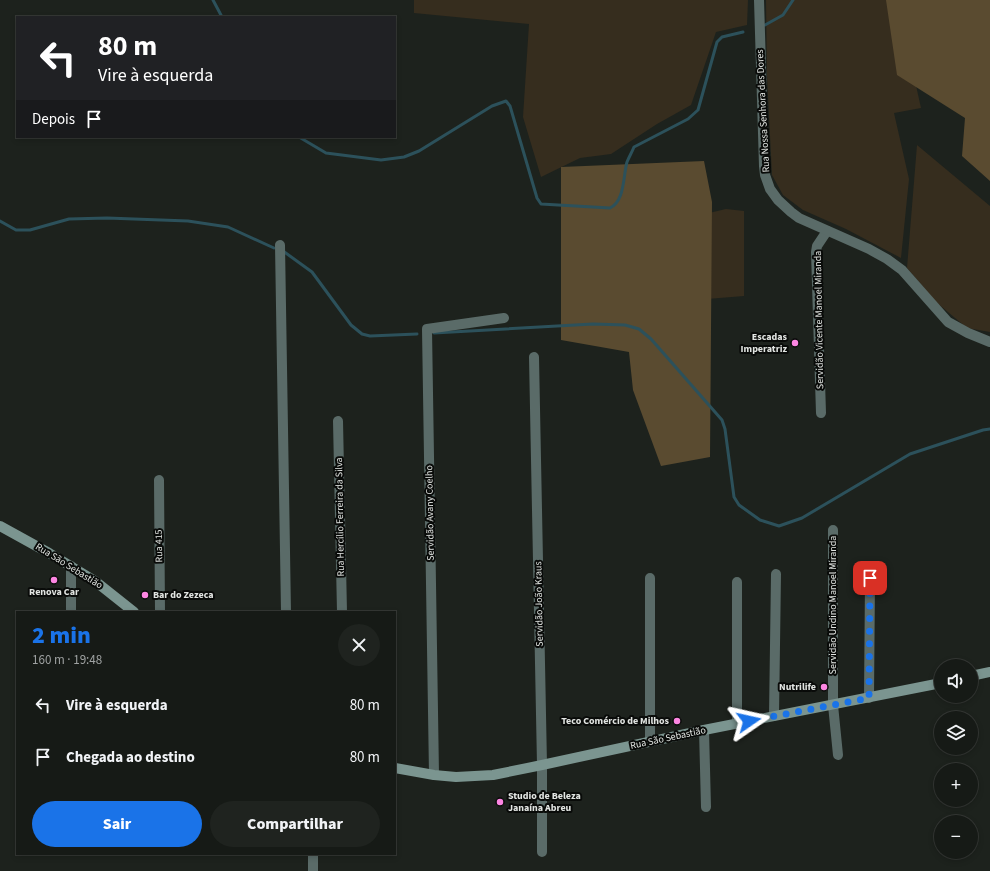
<!DOCTYPE html>
<html lang="pt">
<meta charset="utf-8">
<style>
:root{--surface:#161a16;--page:#1f231f;--text:#f1f3f6;--muted:#9ea1a1;--line:#353835;--accent:#1a73e8}
body{margin:0;font-family:"Source Sans 3",sans-serif;background:var(--page);color:var(--text);height:100vh;display:flex;flex-direction:column;font-size:15px;white-space:nowrap}
*{box-sizing:border-box;margin:0}
p{font-size:13px;color:var(--muted)}
.icon{flex:none;width:22px;height:22px;fill:none;stroke:currentColor;stroke-width:2;stroke-linecap:round;stroke-linejoin:round}
.map{position:relative;flex:1;overflow:hidden}
.details{position:absolute;left:16px;top:611px;width:380px;height:244px;display:flex;flex-direction:column;background:var(--surface);border-radius:0px;box-shadow:0 2px 6px #0003,0 0 0 1px var(--line)}
.details>*{flex:none}
.top-card{position:absolute;left:16px;top:16px;width:380px;height:122px;border-radius:0px;box-shadow:0 2px 6px #0003,0 0 0 1px var(--line);background:#202124;color:#fff;overflow:hidden}
.fabs{position:absolute;left:934px;top:659px;display:grid;gap:8px}
.fabs a{display:grid;place-items:center;width:44px;height:44px;border-radius:50%;background:var(--surface);box-shadow:0 2px 6px #0003,0 0 0 1px var(--line);font-size:20px}
.pin{position:absolute;display:grid;place-items:center;width:34px;height:34px;color:#fff;margin:-17px;border-radius:8px;box-shadow:0 2px 6px #0006}
.me{position:absolute;width:44px;margin:-22px;rotate:79deg;stroke-linejoin:round;filter:drop-shadow(0 0 3px #0008)}
.turn{display:flex;align-items:center;gap:14px;height:84px;padding:0 16px;font-size:18px}
.turn .icon{width:52px;height:52px;stroke-width:2.5}
.turn b{display:block;font-size:28px;line-height:34px}
.then{display:flex;align-items:center;height:38px;padding:0 16px;background:#0003;gap:8px;font-size:15px}
.round{display:grid;place-items:center;flex:none;width:42px;height:42px;border-radius:21px;background:var(--page)}
.summary{display:flex;align-items:center;justify-content:space-between;height:68px;padding:0 16px}
h1{font-size:24px;font-weight:800;line-height:30px;color:var(--accent)}
.cta{display:flex;gap:8px;margin-top:auto;padding:8px 16px}
.cta a{flex:1;height:46px;border-radius:24px;background:var(--accent);color:#fff;font-size:16px;font-weight:800;line-height:46px;text-align:center}
.cta a+a{background:var(--page);color:var(--text)}
ul{padding:0;list-style:none}
li{display:flex;align-items:center;gap:12px;height:52px;padding:0 16px}
li div{flex:1}
li b{display:block;font-size:15px}
li em{font-style:normal}
.map>svg:first-child{display:block}
.green{fill:#362d1e}
.forest{fill:#5a4b30}
.lines{fill:none;stroke-linecap:round;stroke-linejoin:round}
.stream{stroke:#2c515b;stroke-width:3}
.minor{stroke:#5a6b68;stroke-width:10}
.tertiary{stroke:#5a6b68;stroke-width:10}
.secondary{stroke:#7b9590;stroke-width:10}
.route{stroke:#1a73e8;stroke-width:7;stroke-dasharray:0 12.6}
.poi-dot{fill:#fd86e2;stroke:#090b09;stroke-width:1.5}
.labels{text-anchor:middle;dominant-baseline:central;stroke-width:4;stroke-linejoin:round;paint-order:stroke}
.street-label{font-size:10px;fill:#e2e5e2;stroke:#090b09}
.poi-label{font-size:10px;font-weight:bold;fill:#e2e5e2;stroke:#090b09;text-anchor:end}
</style>
<div class="map">
<svg width="990" height="871" viewBox="0 0 990 871">
<rect width="100%" height="100%" fill="#1d221d"/>
<path class="green" d="M414,0H748L747,25L716,32L691,105L657,124L611,154L580,158L541,177L523,117L529,24L414,13Z
M766,0H897L921,108L894,113L909,179L901,258L846,229L803,210L783,195L772,175L767,76Z
M917,145L990,206V332L967,328L936,302L907,268Z
M726,209L744,211V296L707,299L709,213Z"/>
<path class="forest" d="M886,0H990V181L962,156L965,118L897,75Z
M704,161L712,202L710,457L661,466L633,390L629,352L561,340V167Z"/>
<g class="lines">
<path class="stream" d="M213,0L222,17
M765,25L783,15L793,0
M299,137L326,153L381,160L404,157L419,151L492,106L506,101L510,106L537,198L541,204L610,208C625,201 623,176 627,162C629,157 632,152 634,147L688,119L698,110L717,42L722,37L743,32
M0,221L16,230H30L69,219L107,218L188,221L228,227L274,248
M283,251L312,272L351,325L362,334L370,336L417,334
M434,333L593,324L625,325L639,329L651,339L722,420L725,429L734,497L739,505L760,520L779,526L802,518L910,454L983,430L990,429"/>
<path class="minor" d="M280,245L286,612
M534,357L542,765V852
M821,413L816,252L817,246L827,231
M338,421L342,612
M159,480L160,612
M833,530V705L838,755
M71,566V612
M650,578V741
M737,582V724
M869,698L870,578
M774,716L776,574
M704,730L706,807
M434,775L427,329L504,318
M313,854V871"/>
<path class="tertiary" d="M759,0L764,166L765,175L770,189L778,200L791,212L799,218L869,249L887,259L902,270L948,322L968,333L990,342"/>
<path class="secondary" d="M0,526L49,553L95,581L134,612
M971,676L990,672
M395,768L434,775L456,777L493,775L542,765L704,730L941,683"/>
</g>
<g class="lines">
<path class="route" d="M749,721L869,698L870,578"/>
</g>
<g class="poi-dot">
<circle cx="795" cy="343" r="4"/>
<circle cx="54" cy="580" r="4"/>
<circle cx="145" cy="595" r="4"/>
<circle cx="824" cy="687" r="4"/>
<circle cx="677" cy="721" r="4"/>
<circle cx="500" cy="802" r="4"/>
</g>
<g class="labels">
<g class="street-label">
<text transform="translate(763 111) rotate(-93)">Rua Nossa Senhora das Dores</text>
<text transform="translate(819 320) rotate(-91)">Servidão Vicente Manoel Miranda</text>
<text transform="translate(430 513) rotate(-91)">Servidão Avany Coelho</text>
<text transform="translate(340 517) rotate(-91)">Rua Hercílio Ferreira da Silva</text>
<text transform="translate(159 546) rotate(-91)">Rua 415</text>
<text transform="translate(69 566) rotate(32)">Rua São Sebastião</text>
<text transform="translate(539 604) rotate(-91)">Servidão João Kraus</text>
<text transform="translate(833 605) rotate(-90)">Servidão Undino Manoel Miranda</text>
<text transform="translate(668 738) rotate(-12)">Rua São Sebastião</text>
</g>
<g class="poi-label">
<text x="787" y="337">Escadas<tspan x="787" dy="12">Imperatriz</tspan></text>
<text x="54" y="592" text-anchor="middle">Renova Car</text>
<text x="153" y="595" text-anchor="start">Bar do Zezeca</text>
<text x="816" y="687">Nutrilife</text>
<text x="669" y="721">Teco Comércio de Milhos</text>
<text x="508" y="796" text-anchor="start">Studio de Beleza<tspan x="508" dy="12">Janaína Abreu</tspan></text>
</g>
</g>
</svg>
<div class="fabs">
<a><svg class="icon" aria-label="sound" viewBox="0 0 24 24"><path d="M4 9h4l5-4v14l-5-4H4zM17 9q2 3 0 6"/></svg></a>
<a><svg class="icon" aria-label="layers" viewBox="0 0 24 24"><path d="M12 4l9 5-9 5-9-5zM3 14l9 5 9-5"/></svg></a>
<a>+</a>
<a>−</a>
</div>
<div class="pin" style="left:870px;top:578px;background:#d93025"><svg class="icon" aria-label="arrive" viewBox="0 0 24 24"><path d="M6 21V4h12l-3 4 3 4H6"/></svg></div>
<svg class="me" style="left:749px;top:721px" viewBox="-20 -20 40 40"><path d="M0-17L14 15 0 8-14 15z" fill="#1a73e8" stroke="#fff" stroke-width="4"/></svg>
<div class="top-card">
<div class="turn"><svg class="icon" aria-label="left" viewBox="0 0 24 24"><path d="M17 20v-9H6M10 6l-5 5 5 5"/></svg><div><b>80 m</b>Vire à esquerda</div></div>
<div class="then">Depois<svg class="icon" aria-label="arrive" viewBox="0 0 24 24"><path d="M6 21V4h12l-3 4 3 4H6"/></svg></div>
</div>
<section class="details">
<div class="summary"><div><h1>2 min</h1><p>160 m · 19:48</p></div><a class="round"><svg class="icon" aria-label="close" viewBox="0 0 24 24"><path d="M6 6l12 12M18 6L6 18"/></svg></a></div>
<ul>
<li><svg class="icon" aria-label="left" viewBox="0 0 24 24"><path d="M17 20v-9H6M10 6l-5 5 5 5"/></svg><div><b>Vire à esquerda</b></div><em>80 m</em></li>
<li><svg class="icon" aria-label="arrive" viewBox="0 0 24 24"><path d="M6 21V4h12l-3 4 3 4H6"/></svg><div><b>Chegada ao destino</b></div><em>80 m</em></li>
</ul>
<div class="cta"><a>Sair</a><a>Compartilhar</a></div>
</section>
</div>
